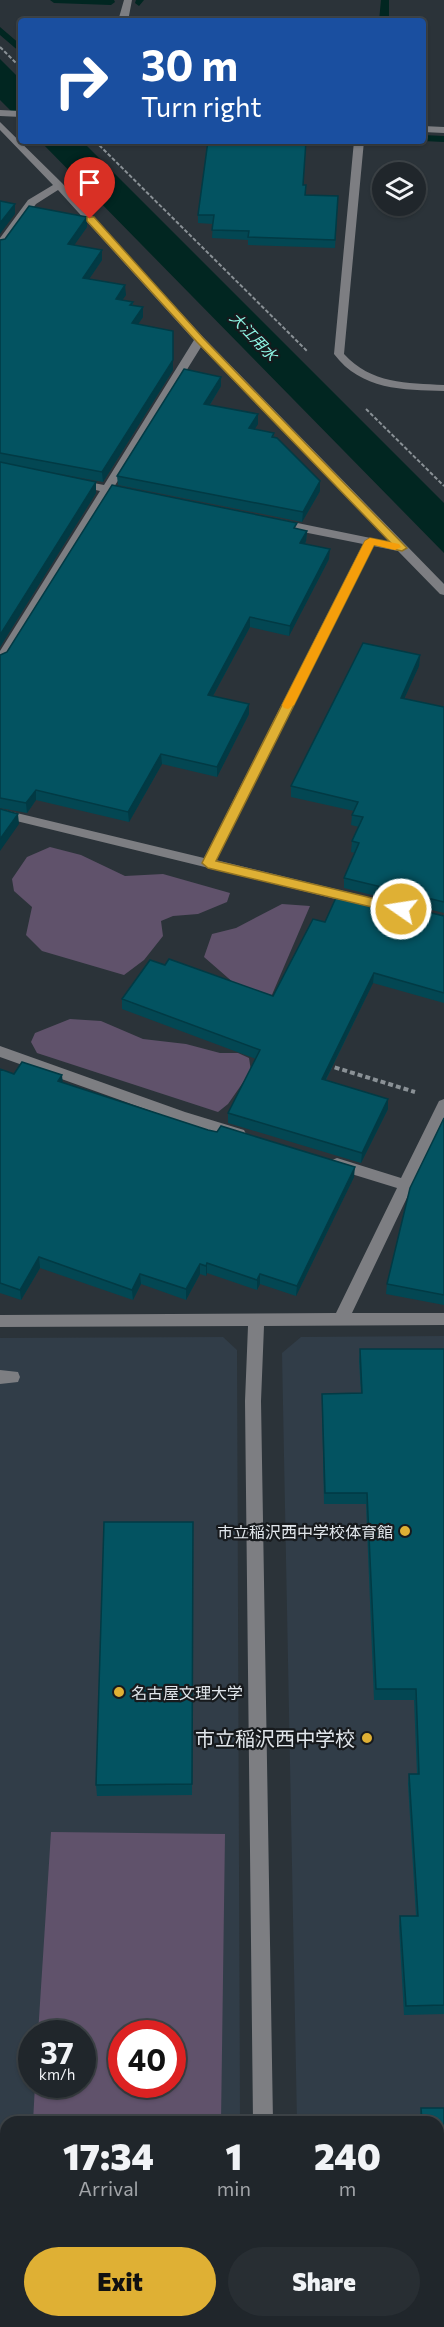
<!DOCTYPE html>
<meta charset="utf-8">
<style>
:root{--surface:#20262b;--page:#282e33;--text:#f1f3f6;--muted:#a2a5a9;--line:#3d4347;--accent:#dfb034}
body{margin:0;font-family:Commissioner,"Noto Sans JP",sans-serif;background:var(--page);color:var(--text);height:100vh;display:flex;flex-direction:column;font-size:22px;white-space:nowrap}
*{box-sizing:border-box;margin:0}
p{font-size:20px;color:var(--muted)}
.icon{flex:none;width:33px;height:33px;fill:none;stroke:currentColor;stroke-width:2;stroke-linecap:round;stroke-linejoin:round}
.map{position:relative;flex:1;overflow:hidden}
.side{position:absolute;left:0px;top:2116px;width:444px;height:212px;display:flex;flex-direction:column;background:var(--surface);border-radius:18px 18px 0 0;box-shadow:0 2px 4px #0004,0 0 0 2px var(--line)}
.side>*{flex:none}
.guide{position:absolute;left:18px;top:18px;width:408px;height:126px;border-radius:6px;box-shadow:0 2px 4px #0004,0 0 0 2px var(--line);background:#1a4fa0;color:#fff;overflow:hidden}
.fabs{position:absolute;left:372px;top:162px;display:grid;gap:12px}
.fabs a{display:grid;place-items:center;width:54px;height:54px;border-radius:50%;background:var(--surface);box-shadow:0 2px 4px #0004,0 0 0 2px var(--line);font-size:30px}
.speed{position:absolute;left:18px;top:2020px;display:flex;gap:12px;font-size:30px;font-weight:700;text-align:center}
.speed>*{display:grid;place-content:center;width:78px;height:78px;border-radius:50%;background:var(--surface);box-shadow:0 2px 4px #0004,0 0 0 2px var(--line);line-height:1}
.speed small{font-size:15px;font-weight:400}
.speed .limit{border:9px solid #d22;background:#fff;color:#111}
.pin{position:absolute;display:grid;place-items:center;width:51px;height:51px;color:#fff;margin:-62px -26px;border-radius:50% 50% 50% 0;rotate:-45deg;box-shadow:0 0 6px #0007}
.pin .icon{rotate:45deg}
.me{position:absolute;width:66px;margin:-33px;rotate:283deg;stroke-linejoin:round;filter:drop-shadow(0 0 4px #0008)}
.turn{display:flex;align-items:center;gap:21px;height:126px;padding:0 24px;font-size:27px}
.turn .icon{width:78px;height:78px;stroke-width:2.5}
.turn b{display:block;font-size:42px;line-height:51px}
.eta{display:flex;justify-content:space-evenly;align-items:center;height:102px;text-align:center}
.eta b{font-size:36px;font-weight:800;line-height:42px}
.button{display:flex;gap:12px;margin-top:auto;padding:12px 24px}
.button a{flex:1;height:69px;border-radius:36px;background:var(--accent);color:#111;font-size:24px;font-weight:800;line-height:69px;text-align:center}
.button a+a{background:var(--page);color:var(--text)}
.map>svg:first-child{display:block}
.built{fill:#313d48;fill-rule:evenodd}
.green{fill:#60526b;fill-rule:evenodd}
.water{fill:#012621}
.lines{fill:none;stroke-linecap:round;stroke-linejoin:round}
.stream{fill:#012621;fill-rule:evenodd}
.path-far2{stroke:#8a9196;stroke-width:2;stroke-dasharray:4 2;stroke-linecap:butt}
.path-far1{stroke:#8a9196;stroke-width:4;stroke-dasharray:5 3;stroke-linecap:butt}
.path{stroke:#8a9196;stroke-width:4.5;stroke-dasharray:8 4;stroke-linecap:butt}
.minor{fill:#7d7e82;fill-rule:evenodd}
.wall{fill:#034753}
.shaded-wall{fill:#023a44}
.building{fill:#035361;stroke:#023a44;stroke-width:1.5}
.route{fill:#dfb034;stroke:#917222;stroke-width:1.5}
.slow{fill:#f59e0b}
.poi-dot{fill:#dfb034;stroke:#171a1d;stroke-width:2}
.labels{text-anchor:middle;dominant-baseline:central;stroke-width:4.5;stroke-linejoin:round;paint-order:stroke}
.far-water-label{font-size:15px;font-style:italic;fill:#8df5e4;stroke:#171a1d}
.poi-label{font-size:16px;fill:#e1e6eb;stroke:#171a1d;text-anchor:end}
.near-poi-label{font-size:20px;fill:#e1e6eb;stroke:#171a1d;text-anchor:end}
</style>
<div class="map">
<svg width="444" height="2327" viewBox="0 0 444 2327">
<rect width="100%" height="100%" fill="#2b3339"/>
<path class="built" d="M444,1336V2327H301V2322H438V2122H297L282,1353L301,1337Z
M223,1337L237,1350L240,2122H6V2322H241V2327H0V1338ZM32,2034H82V2085H32ZM122,2034H172V2085H122Z"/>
<path class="green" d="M50,847L81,855L125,876L163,874L230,893L227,902L198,914L173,916L161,921L163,936L144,960L124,975L42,951L26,935L32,907L14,891L12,879L27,857Z
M282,904L310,906L262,1018L235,984L204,957L212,934L236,928Z
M70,1019L101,1021L143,1039L186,1044L220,1053H238L249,1058L251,1071L228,1104L218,1112L37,1053L31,1042L35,1033Z
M51,1832L225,1834L221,2122H33L35,2085H82V2034H38ZM122,2034H172V2085H122Z"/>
<path class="water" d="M0,59L21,80V121L0,100Z
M40,141H82L444,503V553Z"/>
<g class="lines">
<path class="stream" d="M50,0H114L115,2L111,5L54,3Z
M136,0H144L139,6L135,3Z
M381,0H389V21H379Z
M0,27L21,45V53L0,35Z
M423,135L444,136V142L423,141Z"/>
<path class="path-far2" d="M0,47L21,68
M95,141L307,351
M366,409L444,486"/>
<path class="path-far1" d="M327,1065L415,1092"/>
<path class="path" d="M0,2260H6"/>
<path class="minor" d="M124,0H132L128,21H118Z
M0,110L21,111V117L0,116Z
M0,122L62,183L204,338L444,584V595L440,594L398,551L373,546L216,860L356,894L363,899L361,902L356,904L0,817V809L204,858L363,544L278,527L272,523L278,519L390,542L201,347L114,487L132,491L134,493L128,496L110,493L6,661L0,665V651L100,491L74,485L72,483L78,480L104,485L194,340L58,190L36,204L4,247L0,248V238L28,200L53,185L0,130Z
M423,126L444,127V133L423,132Z
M354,141H364L344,354C371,384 407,383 444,385V391C403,390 361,390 334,354Z
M0,1046L185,1112L244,1130L246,1134L244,1138L239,1140L176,1120L0,1057Z
M444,1099V1120L352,1313H444V1325L264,1326L261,1401L273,2122H253L245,1401L248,1326L0,1327V1315L336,1313L397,1188L332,1168L329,1164L332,1160L337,1158L401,1178L437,1105L439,1101Z
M0,1370L18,1372L20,1377L18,1382L0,1384Z
M255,2322H277V2327H255Z"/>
</g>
<path class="wall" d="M303,185L306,195L338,196L335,248L248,245V240L212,238L213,224L198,223V215Z
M87,227L74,245L102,260L89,279L126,295L122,300L133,302V306L143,307V317L138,324L173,370L103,482L7,464L96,493L0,647V240Z
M221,386L210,405L258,414V424L254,429L274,433V437L320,491L302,522L118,485L117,476Z
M297,529L307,531L306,541L305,544L329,559L289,636L250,627L213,696L249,704V714L217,777L162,764L129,822L36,800L27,813L0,808V655Z
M420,655L419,666L404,699L444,707V913L344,888V878L355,853L351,852L352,841L359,827L351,825L352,815L354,811L291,797V786Z
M444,916V1003L373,983L326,1080L388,1109L361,1163L228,1123V1113L256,1059L122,1009V999L165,965L273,996L325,922Z
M0,1069L14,1074L62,1075V1083L354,1177L296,1296L260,1284L257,1290L207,1273L206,1276L200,1274L186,1300L141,1284L133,1300L40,1268L21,1300L0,1293Z
M444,1118V1305L386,1294L387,1284Z
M360,1349H444V2014L404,2015L399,1926L400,1916H416L408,1784L409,1774H417L414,1700H374L366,1504H324L322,1406V1394L361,1393L359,1361Z
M193,1522L192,1795L97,1796L96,1785Z
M421,2108H444V2236H440L438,2192V2122H420V2116Z"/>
<path class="shaded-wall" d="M15,204V214L0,234V223Z
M87,217V227L68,254V244Z
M102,250V260L83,288V278Z
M125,285L126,295L116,309V299Z
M143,307V317L132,333V323Z
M173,331V370L103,482L102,472Z
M221,377V386L204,414V404Z
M258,414V424L249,438V428Z
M320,481V491L302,522L303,512Z
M96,482V493L0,647V635Z
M307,531L306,541L300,553V543Z
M330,549L329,559L289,636L290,626Z
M250,617V627L208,705V695Z
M420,655L419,666L400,708L401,698Z
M249,704V714L217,777V767Z
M161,754L162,764L129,822L128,812Z
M36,790V800L27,813L26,803Z
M18,814L19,824L0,851V839Z
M374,973L373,983L321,1089L322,1079Z
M62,1075L63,1085L58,1081Z
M388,1099V1109L361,1163L362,1153Z
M355,1167L354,1177L296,1296L297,1286Z
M39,1257L40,1268L21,1300L20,1290Z
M207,1263V1273L206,1276V1266Z
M200,1264V1274L186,1300V1289Z
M140,1274L141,1284L133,1300L132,1290Z
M260,1274V1284L257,1290V1280Z"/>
<path class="building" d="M208,141H306L303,185H306L305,195L338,196L335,240L248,237L249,231L212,230L214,215H198Z
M0,201L15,204L0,223Z
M29,206L87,217L68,244L102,250L83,278L125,285L116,299L133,302L130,305L143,307L132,323L173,331V360L102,472L0,453V240L5,239Z
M184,369L221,377L204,404L258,414L249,428L274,433L272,437L277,438L320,481L303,512L117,476Z
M0,462L96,482L0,635Z
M112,485L297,523L294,528L307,531L300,543L330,549L290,626L250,617L208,695L249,704L217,767L161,754L128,812L36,790L26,803L0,798V655L7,652Z
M363,643L420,655L401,698L444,707V902L344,878L359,843L352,841L363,817L352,815L358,802L291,786Z
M0,809L18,814L0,839Z
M339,891L444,916V993L374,973L322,1079L388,1099L362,1153L228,1113L260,1050L122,999L150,960L165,965L169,959L273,996L313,919L325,922Z
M22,1062L62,1075L58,1081L208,1130L217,1132L221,1126L355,1167L297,1286L260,1274L257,1280L207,1263L206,1266L200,1264L186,1289L140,1274L132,1290L39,1257L20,1290L0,1283V1069L14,1074Z
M444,1118V1295L387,1284L410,1188Z
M360,1349H444V2005L406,2006L400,1916H418L409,1774H419L416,1689H376L367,1493H325L322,1394L362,1393Z
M104,1522H193L192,1784L96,1785Z
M421,2108H444V2228H442L438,2152V2122H422Z
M0,2275L6,2276V2322H194V2327H0Z"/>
<path class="route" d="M87,217H94L203,338L407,548L402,551L374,545L216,861L401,905L405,906L407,909L405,912L401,914L208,868L202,863L365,541L370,538L390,542L197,342L87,221Z"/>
<path class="slow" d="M370,538L399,544L401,547L395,550L374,545L294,705L288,709L284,708L282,705L365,541Z"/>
<g class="poi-dot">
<circle cx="405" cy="1531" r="6"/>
<circle cx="119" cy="1692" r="6"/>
<circle cx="367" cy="1738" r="6"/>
</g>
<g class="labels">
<g class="far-water-label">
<text transform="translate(254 336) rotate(46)">大江用水</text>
</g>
<g class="poi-label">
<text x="393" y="1531">市立稲沢西中学校体育館</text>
<text x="131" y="1692" text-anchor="start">名古屋文理大学</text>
</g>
<g class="near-poi-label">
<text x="355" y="1738">市立稲沢西中学校</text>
</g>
</g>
</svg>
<div class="fabs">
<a><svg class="icon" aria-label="layers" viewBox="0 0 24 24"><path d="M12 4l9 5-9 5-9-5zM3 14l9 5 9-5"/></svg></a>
</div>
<div class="speed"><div>37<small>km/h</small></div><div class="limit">40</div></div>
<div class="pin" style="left:90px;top:219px;background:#d93025"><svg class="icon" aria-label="arrive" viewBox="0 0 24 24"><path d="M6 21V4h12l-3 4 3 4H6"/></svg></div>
<svg class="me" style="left:401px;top:909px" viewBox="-20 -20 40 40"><circle r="17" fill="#dfb034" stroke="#fff" stroke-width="3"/><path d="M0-11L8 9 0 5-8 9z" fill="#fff"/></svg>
<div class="guide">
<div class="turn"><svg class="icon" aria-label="right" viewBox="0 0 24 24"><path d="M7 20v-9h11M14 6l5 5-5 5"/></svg><div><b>30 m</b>Turn right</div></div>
</div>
<section class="side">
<div class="eta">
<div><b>17:34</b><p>Arrival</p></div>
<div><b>1</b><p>min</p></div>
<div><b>240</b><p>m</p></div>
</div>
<div class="button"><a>Exit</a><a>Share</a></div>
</section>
</div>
